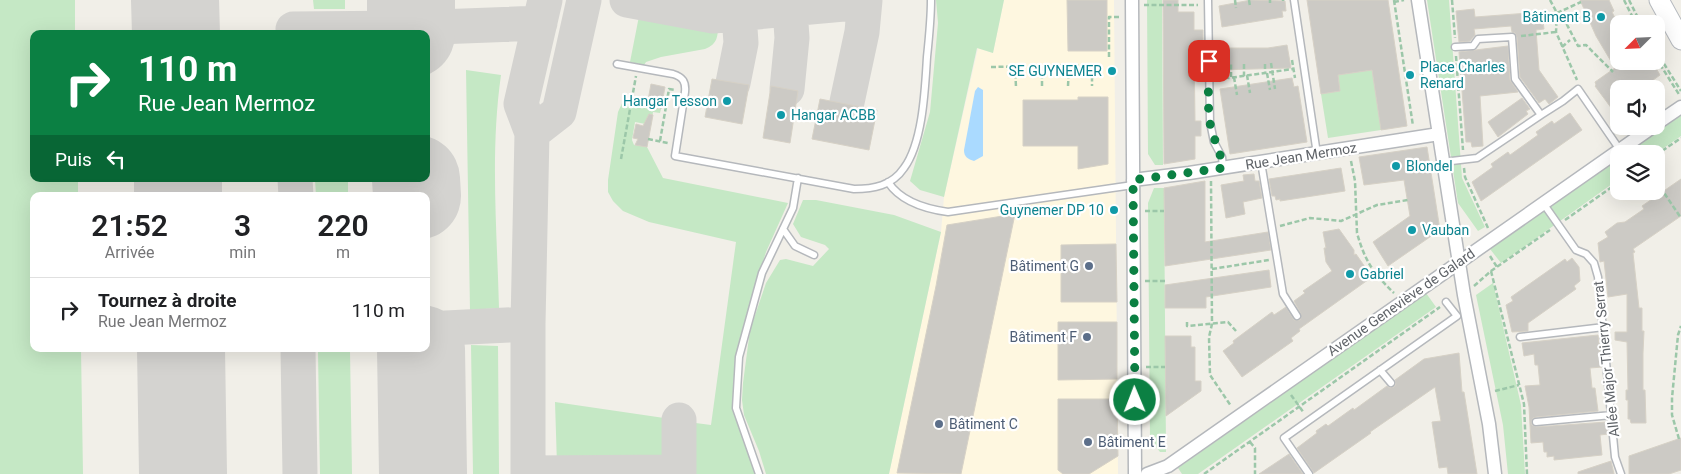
<!DOCTYPE html>
<html lang="fr">
<meta charset="utf-8">
<style>
:root{--surface:#fff;--page:#f2f2f2;--text:#202124;--muted:#757577;--line:#e0e0e0}
body{margin:0;font-family:Roboto,sans-serif;background:var(--page);color:var(--text);height:100vh;display:flex;flex-direction:column;font-size:19px;white-space:nowrap}
*{box-sizing:border-box;margin:0}
p{font-size:16px;color:var(--muted)}
.icon{flex:none;width:28px;height:28px;fill:none;stroke:currentColor;stroke-width:2;stroke-linecap:round;stroke-linejoin:round}
.map{position:relative;flex:1;overflow:hidden}
.sheet{position:absolute;left:30px;top:192px;width:400px;height:160px;display:flex;flex-direction:column;background:var(--surface);border-radius:10px;box-shadow:0 5px 20px #0002}
.sheet>*{flex:none}
.banner{position:absolute;left:30px;top:30px;width:400px;height:152px;border-radius:10px;box-shadow:0 5px 20px #0002;background:#0b8043;color:#fff;overflow:hidden}
.needle{width:32px;rotate:246deg}
.fabs{position:absolute;left:1610px;top:15px;display:grid;gap:10px}
.fabs a{display:grid;place-items:center;width:55px;height:55px;border-radius:10px;background:var(--surface);box-shadow:0 5px 20px #0002;font-size:25px}
.pin{position:absolute;display:grid;place-items:center;width:42px;height:42px;color:#fff;margin:-21px;border-radius:10px;box-shadow:0 2px 8px #0006}
.me{position:absolute;width:55px;margin:-28px;rotate:359deg;stroke-linejoin:round;filter:drop-shadow(0 0 4px #0008)}
.turn{display:flex;align-items:center;gap:18px;height:105px;padding:0 25px;font-size:22px}
.turn .icon{width:65px;height:65px;stroke-width:2.5}
.turn b{display:block;font-size:35px;line-height:42px}
.then{display:flex;align-items:center;height:48px;padding:0 25px;background:#0003;gap:10px;font-size:19px}
.eta{display:flex;justify-content:space-evenly;align-items:center;height:85px;text-align:center}
.eta b{font-size:30px;font-weight:600;line-height:35px}
ul{padding:0;list-style:none}
li{display:flex;align-items:center;gap:15px;height:65px;padding:0 25px;border-top:1px solid var(--line)}
li div{flex:1}
li b{display:block;font-size:19px}
li em{font-style:normal}
.map>svg:first-child{display:block}
.commercial{fill:#fef7e0}
.green{fill:#c5e8c5}
.water{fill:#aadaff}
.lines{fill:none;stroke-linecap:round;stroke-linejoin:round}
.taxiway{stroke:#d4d3d0;stroke-width:35}
.runway{stroke:#d4d3d0;stroke-width:88}
.building{fill:#cccac5;stroke:#d6d1c6}
.lane-casing{stroke:#b5b8bc;stroke-width:9}
.street-casing{stroke:#b5b8bc;stroke-width:15}
.secondary-casing{stroke:#b6babf;stroke-width:21}
.path{stroke:#9cc7a9;stroke-width:2.5;stroke-dasharray:5 2.5;stroke-linecap:butt}
.lane{stroke:#fff;stroke-width:6}
.street{stroke:#fff;stroke-width:12}
.secondary{stroke:#fff;stroke-width:19}
.route{stroke:#0b8043;stroke-width:9;stroke-dasharray:0 16.2}
.culture-dot{fill:#0f9aa8;stroke:#fff;stroke-width:2}
.service-dot{fill:#5c6f8a;stroke:#fff;stroke-width:2}
.labels{text-anchor:middle;dominant-baseline:central;stroke-width:4.5;stroke-linejoin:round;paint-order:stroke}
.culture-label{font-size:14px;fill:#0d838f;stroke:#fff;text-anchor:start}
.street-label{font-size:14px;fill:#5f6368;stroke:#fff}
.service-label{font-size:14px;fill:#4e5e75;stroke:#fff;text-anchor:end}
</style>
<div class="map">
<svg width="1681" height="474" viewBox="0 0 1681 474">
<rect width="100%" height="100%" fill="#f1efe8"/>
<path class="commercial" d="M1004,0H1114L1118,474H889L941,232L944,197L978,48L993,53Z"/>
<path class="green" d="M0,0H75V34H34V179H78V196H34V349H81L83,474H0Z
M313,0H345V9H314Z
M936,0H1004L993,53L977,48L944,197L920,190L910,181L930,112L938,23Z
M1147,0H1162L1163,165H1155L1148,154Z
M1427,0H1449L1462,178L1485,227L1478,231L1458,203Z
M640,11L699,22L718,23C718,36 718,44 705,49L661,57L646,62L644,65L630,62Z
M466,70L501,75C490,152 497,231 499,308L470,310Z
M1372,70L1381,130L1328,138L1321,94L1340,91L1338,75Z
M623,101L661,109L660,113L653,112L651,125L635,122L632,140L634,145L647,147L663,178L788,203L766,252L746,316L735,371V412L755,474H689L688,422L711,425L736,242L649,222L623,211L613,201L608,192V180L618,112Z
M1681,115V136L1655,154H1626Z
M1619,159V179L1501,263L1490,249Z
M315,179H348V196H316Z
M1154,188H1164L1166,452H1160L1150,439L1148,203Z
M803,200H816L894,215L941,232L889,474H766L759,451L744,415L742,400L743,383L750,330L766,283L780,260L786,259L813,266L829,249L825,245L801,237L793,224Z
M1493,283L1521,405L1525,474H1508L1503,425L1476,295Z
M1426,293L1436,307L1198,474H1182L1178,468Z
M471,345L498,346L499,474H473Z
M350,351L352,474H320L318,352Z
M555,402L671,419V464L557,465Z"/>
<path class="water" d="M978,87L983,90V156L974,161C968,159 964,157 964,150L975,91Z"/>
<g class="lines">
<path class="taxiway" d="M627,0L713,16L855,3L864,0
M293,29L411,28L540,23
M733,83L741,43L739,14
M787,89L792,38L790,9
M847,102L862,32L865,0
M532,133L559,112L584,0
M295,179L296,196
M426,329L528,324
M298,349L300,474
M679,420V474
M528,473L679,472
M528,474V324L532,133L521,104L545,0"/>
<path class="runway" d="M175,0L176,34
M411,0V34
M178,179V196
M416,179L417,196
M181,349L183,474
M421,349L423,474"/>
</g>
<path class="building" d="M1067,0H1107V51H1068Z
M1163,0H1178V12H1194V30H1203V45H1194L1195,121H1201V136H1195V159L1164,164Z
M1251,0L1285,1L1286,11H1282L1283,17L1222,27L1219,6Z
M1307,0H1388L1407,126L1381,130L1372,70L1338,75L1340,91L1321,94Z
M1580,0H1609L1614,11L1612,12L1619,26V61H1641L1643,66L1652,61L1660,75L1641,89H1619V104L1612,109L1595,86L1596,85L1595,82L1615,68L1596,36Z
M1474,9L1475,17L1542,12L1544,29L1536,30L1539,70L1558,97L1549,104L1545,99L1539,103L1520,77L1517,37L1515,33L1512,32L1511,26L1474,29L1475,35L1470,41L1459,42L1456,11Z
M1287,45L1291,68L1217,70L1216,48H1268Z
M1508,46L1510,80L1518,92L1480,96L1483,146L1472,147L1471,142H1466L1459,52Z
M1292,78L1294,87L1298,86L1307,142L1230,154L1220,89Z
M712,79L749,85L742,124L705,117Z
M651,84L665,87L661,109L647,106Z
M771,86L798,91L790,143L763,138Z
M1078,97H1108V164L1078,169V146H1023V100H1078Z
M1522,98L1530,109L1526,111L1528,114L1498,137L1488,122Z
M820,99L877,110L869,150L812,139Z
M1570,113L1582,130L1481,201L1472,182L1493,167L1491,164L1508,152L1510,155L1538,135L1536,132L1552,121L1554,124Z
M649,114L653,115L647,147L635,145L638,139L633,138L636,124L643,126Z
M1427,147L1440,230L1388,266L1373,242L1410,216L1404,180L1364,185L1359,157Z
M1341,168L1345,191L1280,201V199L1276,200L1275,196H1272L1269,179Z
M1254,174L1255,181H1259L1262,198L1243,202L1245,214L1226,218L1221,185L1244,181L1243,175Z
M1681,179V216L1633,249L1635,252L1633,253L1639,308H1642V331H1644L1643,353V390H1645L1646,423H1631L1630,419H1628V400H1626V390H1628L1627,342L1615,340V332H1627V294L1608,297L1604,261L1600,262L1598,243L1608,237L1605,232L1617,223L1625,222L1644,209L1642,206Z
M1205,181V242L1268,232L1271,250L1165,266L1164,188Z
M1015,214L961,474L897,473L936,286L947,225Z
M1339,229L1354,250V255L1356,254L1372,277L1299,329L1300,331L1291,338L1293,341L1242,377L1223,351L1234,343L1233,341L1272,312L1274,315L1286,307L1294,320H1300L1301,314L1294,301L1305,293L1303,291L1332,271L1326,262L1324,248H1326L1323,232Z
M1116,244L1117,302H1061V245Z
M1572,258L1579,267L1580,281L1574,286L1576,289L1528,323V331L1512,332L1506,305L1513,301L1511,297L1565,259L1567,262Z
M1269,270L1271,287L1206,297V308H1165V285Z
M1058,322H1117V379L1058,380Z
M1598,335L1602,367L1590,368L1592,388H1595L1598,411L1536,417L1533,418L1531,422L1532,425L1536,427L1607,422L1608,434L1600,435L1602,455L1554,460V456L1547,457V452H1544L1543,442L1531,443L1529,407L1525,386L1540,385L1538,365H1535L1534,354L1524,356L1522,343Z
M1165,336H1191V347H1195V381H1201V391L1166,416Z
M1459,353L1462,392H1464L1477,474H1448L1447,467L1439,468L1432,422L1441,421L1435,387L1370,432L1371,433L1314,473L1297,448L1317,433L1316,431L1326,424L1328,426L1353,408L1354,410L1387,386L1390,388L1394,387L1396,384L1395,380L1424,359Z
M1058,399H1117L1118,456L1089,474H1063L1058,470Z
M1681,438V470L1669,474H1629V456Z
M1289,454L1303,474H1259Z
M1611,461L1614,474H1578V472Z"/>
<g class="lines">
<defs>
<path id="lane" d="M1208,0L1210,122L1214,142L1222,157L1223,168
M1294,0L1317,154
M617,64L673,74C683,77 686,82 685,92L675,156L854,189C873,189 892,186 904,168C923,142 925,89 927,57C929,38 931,19 931,0
M1541,115L1563,101L1578,89L1620,150
M1261,162L1283,294L1297,316
M1443,162L1477,158L1541,115L1515,79L1512,37L1478,39L1473,46L1455,47
M888,182C901,202 926,209 948,212L1133,185
M1543,203L1576,250L1586,254L1594,263L1598,277L1615,457L1621,474
M783,229L795,246L814,255
M1520,337L1604,327
M1380,370L1391,383
M1536,422L1612,415
M759,474L736,408L739,357L762,273L793,208L798,178
M1309,474L1284,438L1457,316L1446,302"/>
<path id="street" d="M1132,0L1135,474
M1418,0L1464,295L1489,424L1495,474
M1656,124L1681,107
M1133,180L1189,173L1439,134
M1147,474L1168,466L1238,417L1654,126"/>
<path id="secondary" d="M1659,0L1681,40"/>
</defs>
<use href="#lane" class="lane-casing"/>
<use href="#street" class="street-casing"/>
<use href="#secondary" class="secondary-casing"/>
<path class="path" d="M1235,0L1236,8
M1249,0L1250,6
M1270,0V3
M1283,0V1
M1394,0L1413,126
M1452,0L1455,38
M1550,0L1557,13L1556,32L1577,80
M1624,0L1636,24
M1629,0L1641,24
M1394,2L1404,0
M1144,5H1198
M1557,13L1563,17L1578,46L1586,45L1613,72
M1557,13L1581,2
M1521,36L1556,32
M1562,47L1570,40
M1656,51L1681,91
M1456,56L1463,150
M1109,57V17H1120
M1656,58L1680,96
M1292,60L1295,78
M1271,63L1275,89
M1244,64V76
M1265,64V73
M1015,66L1016,87
M1042,66V86
M991,67L1092,65V86
M1267,73L1270,90
M1247,75L1250,93
M1217,77L1229,78L1293,69
M1231,77V64
M1234,77L1237,95
M1068,86L1069,66
M648,139L668,143V145
M660,141L669,89L676,90
M1656,155L1681,138
M621,159L636,76
M1351,161L1355,181L1357,233C1365,261 1373,273 1394,293
M1464,168L1465,177L1488,228
M1211,181L1212,324L1209,337L1210,375L1231,406
M1656,181L1681,218
M1145,211H1164
M1565,220L1619,182
M1280,226L1310,218L1341,221L1377,205L1408,200
M1490,256L1497,267
M1212,269L1269,260
M1491,271L1524,404L1527,474
M1145,281H1165
M1474,286L1491,271L1550,230
M1187,322V326L1228,322L1236,331
M1146,367H1165
M1495,391L1519,385
M1291,395L1304,413
M1679,439L1672,415V398L1678,335L1681,326
M1250,442L1255,448V474
M1204,474L1440,307"/>
<use href="#lane" class="lane"/>
<use href="#street" class="street"/>
<use href="#secondary" class="secondary"/>
</g>
<g class="lines">
<path class="route" d="M1135,400L1133,180L1223,168C1221,152 1213,139 1210,123C1207,103 1209,81 1209,61"/>
</g>
<g class="culture-dot">
<circle cx="1601" cy="17" r="5"/>
<circle cx="1112" cy="71" r="5"/>
<circle cx="1410" cy="75" r="5"/>
<circle cx="727" cy="101" r="5"/>
<circle cx="781" cy="115" r="5"/>
<circle cx="1396" cy="166" r="5"/>
<circle cx="1114" cy="210" r="5"/>
<circle cx="1412" cy="230" r="5"/>
<circle cx="1350" cy="274" r="5"/>
</g>
<g class="service-dot">
<circle cx="1089" cy="266" r="5"/>
<circle cx="1087" cy="337" r="5"/>
<circle cx="939" cy="424" r="5"/>
<circle cx="1088" cy="442" r="5"/>
</g>
<g class="labels">
<g class="culture-label">
<text x="1591" y="17" text-anchor="end">Bâtiment B</text>
<text x="1420" y="67">Place Charles<tspan x="1420" dy="16">Renard</tspan></text>
<text x="1102" y="71" text-anchor="end">SE GUYNEMER</text>
<text x="717" y="101" text-anchor="end">Hangar Tesson</text>
<text x="791" y="115">Hangar ACBB</text>
<text x="1406" y="166">Blondel</text>
<text x="1104" y="210" text-anchor="end">Guynemer DP 10</text>
<text x="1422" y="230">Vauban</text>
<text x="1360" y="274">Gabriel</text>
</g>
<g class="street-label">
<text transform="translate(1301 156) rotate(-9)">Rue Jean Mermoz</text>
<text transform="translate(1401 302) rotate(-35)">Avenue Geneviève de Galard</text>
<text transform="translate(1606 359) rotate(-96)">Allée Major Thierry Serrat</text>
</g>
<g class="service-label">
<text x="1079" y="266">Bâtiment G</text>
<text x="1077" y="337">Bâtiment F</text>
<text x="949" y="424" text-anchor="start">Bâtiment C</text>
<text x="1098" y="442" text-anchor="start">Bâtiment E</text>
</g>
</g>
</svg>
<div class="fabs">
<a><svg class="needle" viewBox="-14 -14 28 28"><path d="M0-13l5 13h-10z" fill="#e53935"/><path d="M0 13l5-13h-10z" fill="#757577"/></svg></a>
<a><svg class="icon" aria-label="sound" viewBox="0 0 24 24"><path d="M4 9h4l5-4v14l-5-4H4zM17 9q2 3 0 6"/></svg></a>
<a><svg class="icon" aria-label="layers" viewBox="0 0 24 24"><path d="M12 4l9 5-9 5-9-5zM3 14l9 5 9-5"/></svg></a>
</div>
<div class="pin" style="left:1209px;top:61px;background:#d93025"><svg class="icon" aria-label="arrive" viewBox="0 0 24 24"><path d="M6 21V4h12l-3 4 3 4H6"/></svg></div>
<svg class="me" style="left:1135px;top:400px" viewBox="-20 -20 40 40"><circle r="17" fill="#0b8043" stroke="#fff" stroke-width="3"/><path d="M0-11L8 9 0 5-8 9z" fill="#fff"/></svg>
<div class="banner">
<div class="turn"><svg class="icon" aria-label="right" viewBox="0 0 24 24"><path d="M7 20v-9h11M14 6l5 5-5 5"/></svg><div><b>110 m</b>Rue Jean Mermoz</div></div>
<div class="then">Puis<svg class="icon" aria-label="left" viewBox="0 0 24 24"><path d="M17 20v-9H6M10 6l-5 5 5 5"/></svg></div>
</div>
<section class="sheet">
<div class="eta">
<div><b>21:52</b><p>Arrivée</p></div>
<div><b>3</b><p>min</p></div>
<div><b>220</b><p>m</p></div>
</div>
<ul>
<li><svg class="icon" aria-label="right" viewBox="0 0 24 24"><path d="M7 20v-9h11M14 6l5 5-5 5"/></svg><div><b>Tournez à droite</b><p>Rue Jean Mermoz</p></div><em>110 m</em></li>
</ul>
</section>
</div>
